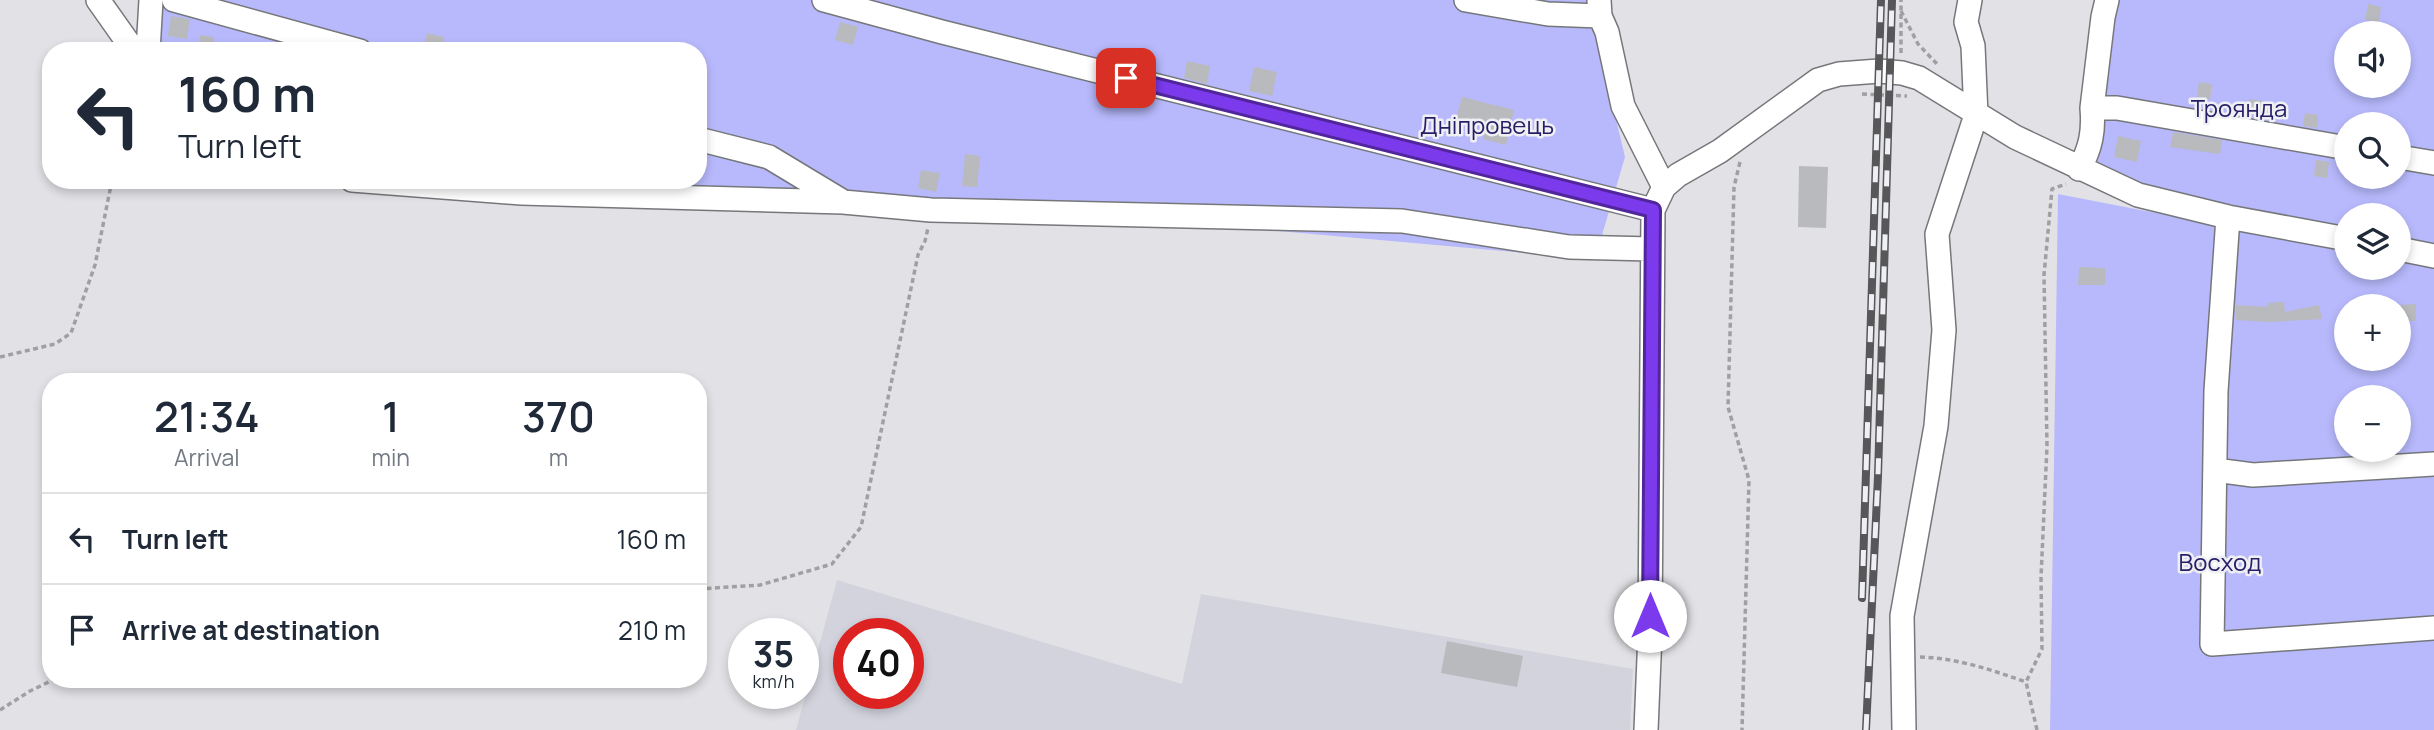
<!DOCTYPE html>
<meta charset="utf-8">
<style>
:root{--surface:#fff;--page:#f2f2f3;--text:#1f2937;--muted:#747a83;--line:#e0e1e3}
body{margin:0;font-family:Manrope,sans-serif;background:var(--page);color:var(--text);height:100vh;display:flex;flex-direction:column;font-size:26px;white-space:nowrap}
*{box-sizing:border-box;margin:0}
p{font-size:23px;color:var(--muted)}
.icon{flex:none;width:38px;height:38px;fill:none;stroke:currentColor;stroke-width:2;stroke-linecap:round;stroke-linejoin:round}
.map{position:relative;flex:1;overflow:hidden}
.panel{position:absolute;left:42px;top:373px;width:665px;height:315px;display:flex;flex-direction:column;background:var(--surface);border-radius:28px;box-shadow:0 4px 10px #0003}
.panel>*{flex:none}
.hud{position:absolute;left:42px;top:42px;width:665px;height:147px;border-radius:28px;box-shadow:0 4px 10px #0003;background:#fff;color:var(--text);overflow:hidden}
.buttons{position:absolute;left:2334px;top:21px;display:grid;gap:14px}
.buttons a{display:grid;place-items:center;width:77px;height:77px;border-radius:50%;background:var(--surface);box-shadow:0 4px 10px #0003;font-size:35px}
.speed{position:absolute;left:728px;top:618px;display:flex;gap:14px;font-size:35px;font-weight:700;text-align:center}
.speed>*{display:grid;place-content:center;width:91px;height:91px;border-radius:50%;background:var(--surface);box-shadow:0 4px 10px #0003;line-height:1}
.speed small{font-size:18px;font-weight:400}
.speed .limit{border:10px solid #d22;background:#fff;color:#111}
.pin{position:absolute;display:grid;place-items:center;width:60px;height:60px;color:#fff;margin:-30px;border-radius:14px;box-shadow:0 4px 10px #0006}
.me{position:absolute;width:77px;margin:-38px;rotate:0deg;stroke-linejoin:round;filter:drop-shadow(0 0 5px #0008)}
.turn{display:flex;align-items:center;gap:24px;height:147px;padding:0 21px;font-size:32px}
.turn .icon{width:91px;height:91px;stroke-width:2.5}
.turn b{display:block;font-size:49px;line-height:60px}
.eta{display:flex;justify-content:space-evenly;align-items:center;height:119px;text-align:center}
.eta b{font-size:42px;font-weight:600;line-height:49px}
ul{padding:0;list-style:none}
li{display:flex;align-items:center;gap:21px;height:91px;padding:0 21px;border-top:2px solid var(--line)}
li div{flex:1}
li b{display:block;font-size:26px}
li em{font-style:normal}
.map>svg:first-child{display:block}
.built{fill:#d2d3dd;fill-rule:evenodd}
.green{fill:#b7b9fc;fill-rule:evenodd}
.building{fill:#b9babd}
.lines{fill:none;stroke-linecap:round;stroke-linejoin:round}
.minor-casing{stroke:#76777a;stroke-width:26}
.path{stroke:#a0a0a3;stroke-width:3.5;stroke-dasharray:5 3.5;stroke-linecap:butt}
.minor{stroke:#fff;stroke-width:23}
.rail-casing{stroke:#575759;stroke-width:8}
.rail{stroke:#eff0f3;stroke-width:5;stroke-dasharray:16;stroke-linecap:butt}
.route-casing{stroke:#51269a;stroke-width:18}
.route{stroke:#7c3aed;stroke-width:12}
.labels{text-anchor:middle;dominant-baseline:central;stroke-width:5;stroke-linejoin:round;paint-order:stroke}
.park-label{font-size:24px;fill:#281e68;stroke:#eff0f3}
</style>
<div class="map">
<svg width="2434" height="730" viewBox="0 0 2434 730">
<rect width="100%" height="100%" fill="#e2e2e6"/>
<path class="built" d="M837,580L1182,684L1201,594L1633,669L1630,730H796ZM849,634H908V693H849Z"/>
<path class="green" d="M144,0H1590L1598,44L1625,157L1595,259L1098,215L438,180H698V51H141Z
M2105,0H2434V251L2399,245V215H2347V235L2091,179ZM2347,33H2399V86H2347ZM2347,124H2399V177H2347Z
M2058,194L2347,250V268H2399V259L2434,266V730H2050ZM2347,306H2399V359H2347ZM2347,397H2399V450H2347Z"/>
<path class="building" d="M2368,4L2381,7L2379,22L2365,20Z
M171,16L190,19L187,39L168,36Z
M840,22L858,27L853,45L835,40Z
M427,33L444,37L441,51H423Z
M200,35L214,37L213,51H198Z
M1187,61L1210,66L1207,84L1184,78Z
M1254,67L1277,72L1272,96L1249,91Z
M2199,82L2212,84L2210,100L2197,98Z
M1462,97L1514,110L1506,145L1483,139L1486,126L1456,119Z
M2249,99L2263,101L2260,116L2247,114Z
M2305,113L2318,115L2317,128L2303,126Z
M2173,132L2222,140L2220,154L2170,147Z
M2118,136L2141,141L2137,162L2114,157Z
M965,154L980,156L977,187L962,186Z
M2316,160L2329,162L2327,178L2314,176Z
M1799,166L1828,167L1826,228L1798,227Z
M921,170L940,173L936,192L918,188Z
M2079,267L2105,268V285H2078Z
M2284,302L2285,312L2319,305L2322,319L2268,322L2236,320V305L2268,307L2267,303Z
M2416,304V321H2399V305Z
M1447,641L1523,656L1517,687L1441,673Z"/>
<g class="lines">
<defs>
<path id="minor" d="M98,0L134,51
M174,0L360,51
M824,0L942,32L1653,210
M1466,0L1548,14L1600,16
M1599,0L1600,16L1607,32L1623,106L1664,187
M148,51L151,0
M2092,108L2103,17L2107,0
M698,139L769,157L842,201
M2399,157L2434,163
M2079,169C2091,148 2094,131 2092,108H2117L2347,148
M352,180L521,193L843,202L931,210L1402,221L1569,247L1651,249
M2228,217L2216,391L2212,644L2434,628
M2399,249L2434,256
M2215,470L2253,475L2434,464
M1646,730L1650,634L1653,210L1664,187L1678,175L1720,151L1818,80L1839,74L1879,71L1902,73L1919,78L2015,137L2138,195L2228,217L2347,239
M1904,730L1902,616L1936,426L1944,330L1937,234L1976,115L1973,46L1966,22L1970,0"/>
</defs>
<use href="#minor" class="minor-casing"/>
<path class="path" d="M1901,11L1918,44L1938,65
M1901,53V0
M1862,94L1907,96
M1740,162L1734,187L1728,407L1749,480L1742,730
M0,357L55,344L71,333L95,265L112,180
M698,589L760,585L832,564L861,527L918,255L925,241L928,228
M1920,657C1957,658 1992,670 2026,682
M0,710L30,691L55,679
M2037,730L2026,682L2042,649L2041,577L2047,446L2044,275L2052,189L2066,184"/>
<use href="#minor" class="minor"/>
<defs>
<path id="rail" d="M1862,598L1881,0
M1866,730L1878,476L1892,0"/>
</defs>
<use href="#rail" class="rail-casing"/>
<use href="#rail" class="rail"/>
</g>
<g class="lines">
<defs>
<path id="route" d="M1126,78L1653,210L1650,616"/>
</defs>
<use href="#route" class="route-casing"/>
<use href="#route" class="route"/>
</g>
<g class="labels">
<g class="park-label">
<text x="2239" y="107">Троянда</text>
<text x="1487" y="124">Дніпровець</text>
<text x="2220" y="561">Восход</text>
</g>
</g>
</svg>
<div class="buttons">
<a><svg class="icon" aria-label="sound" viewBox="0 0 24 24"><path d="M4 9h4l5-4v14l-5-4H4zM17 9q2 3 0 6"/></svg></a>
<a><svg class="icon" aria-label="search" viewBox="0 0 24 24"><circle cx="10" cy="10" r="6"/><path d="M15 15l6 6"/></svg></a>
<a><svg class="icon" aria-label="layers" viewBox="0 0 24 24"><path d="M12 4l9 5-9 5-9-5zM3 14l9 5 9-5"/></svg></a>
<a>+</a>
<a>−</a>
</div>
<div class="speed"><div>35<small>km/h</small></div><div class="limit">40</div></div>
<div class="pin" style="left:1126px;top:78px;background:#d93025"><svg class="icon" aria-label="arrive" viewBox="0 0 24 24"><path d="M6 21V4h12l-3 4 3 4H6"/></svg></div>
<svg class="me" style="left:1650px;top:616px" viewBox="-20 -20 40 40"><circle r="19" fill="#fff"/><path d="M0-13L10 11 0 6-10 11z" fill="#7c3aed"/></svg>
<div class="hud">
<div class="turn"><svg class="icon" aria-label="left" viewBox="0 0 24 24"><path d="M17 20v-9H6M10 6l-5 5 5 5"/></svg><div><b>160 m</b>Turn left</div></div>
</div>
<section class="panel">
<div class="eta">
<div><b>21:34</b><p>Arrival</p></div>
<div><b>1</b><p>min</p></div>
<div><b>370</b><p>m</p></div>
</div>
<ul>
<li><svg class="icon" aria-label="left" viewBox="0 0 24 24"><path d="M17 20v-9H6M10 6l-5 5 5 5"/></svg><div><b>Turn left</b></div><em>160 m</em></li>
<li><svg class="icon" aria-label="arrive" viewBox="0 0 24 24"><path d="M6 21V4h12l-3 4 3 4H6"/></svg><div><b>Arrive at destination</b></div><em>210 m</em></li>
</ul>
</section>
</div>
